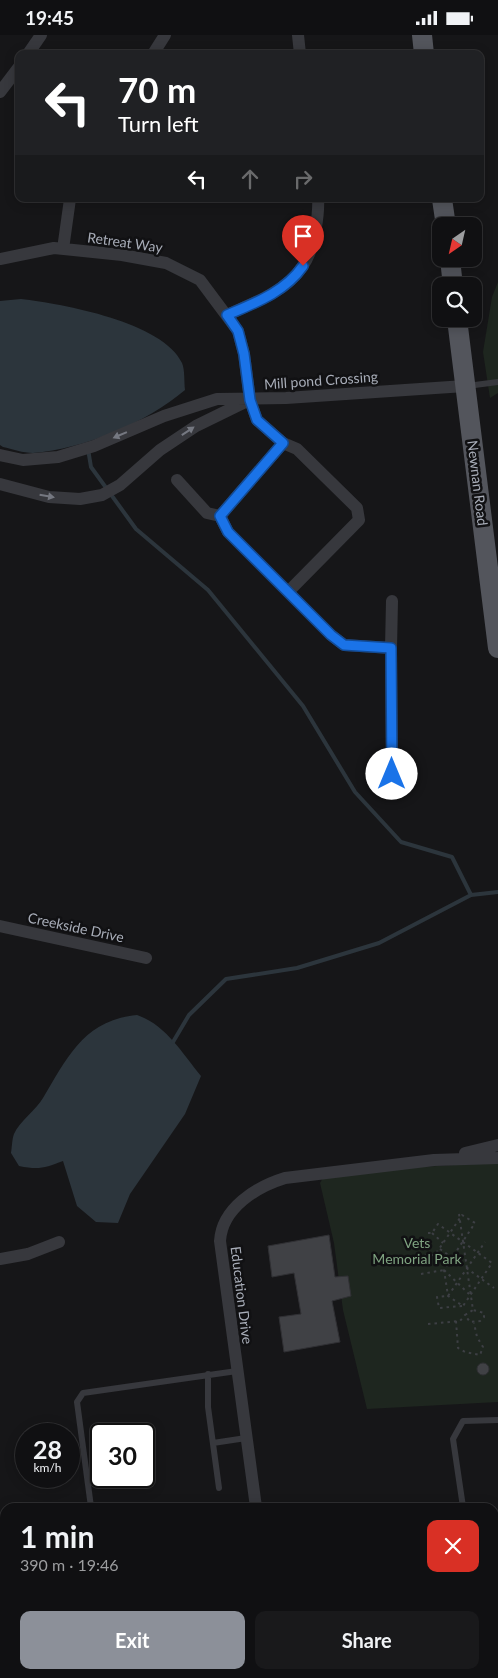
<!DOCTYPE html>
<meta charset="utf-8">
<style>
:root{--surface:#101012;--page:#19191b;--text:#f1f3f6;--muted:#9c9d9f;--line:#303032;--accent:#8c9099}
body{margin:0;font-family:Lato,sans-serif;background:var(--page);color:var(--text);height:100vh;display:flex;flex-direction:column;font-size:19px;white-space:nowrap}
*{box-sizing:border-box;margin:0}
p{font-size:16px;color:var(--muted)}
.icon{flex:none;width:28px;height:28px;fill:none;stroke:currentColor;stroke-width:2;stroke-linecap:round;stroke-linejoin:round}
.map{position:relative;flex:1;overflow:hidden}
.side{position:absolute;left:0px;top:1468px;width:499px;height:176px;display:flex;flex-direction:column;background:var(--surface);border-radius:15px 15px 0 0;box-shadow:0 2px 12px #0003,0 0 0 1px var(--line)}
.side>*{flex:none}
.guide{position:absolute;left:15px;top:15px;width:469px;height:152px;border-radius:10px;box-shadow:0 2px 12px #0003,0 0 0 1px var(--line);background:#202124;color:#fff;overflow:hidden}
.needle{width:32px;rotate:214deg}
.buttons{position:absolute;left:432px;top:182px;display:grid;gap:10px}
.buttons a{display:grid;place-items:center;width:50px;height:50px;border-radius:10px;background:var(--surface);box-shadow:0 2px 12px #0003,0 0 0 1px var(--line);font-size:25px}
.speed{position:absolute;left:15px;top:1388px;display:flex;gap:10px;font-size:25px;font-weight:700;text-align:center}
.speed>*{display:grid;place-content:center;width:65px;height:65px;border-radius:50%;background:var(--surface);box-shadow:0 2px 12px #0003,0 0 0 1px var(--line);line-height:1}
.speed small{font-size:12px;font-weight:400}
.speed .limit{border:2px solid #111;border-radius:8px;background:#fff;color:#111}
.pin{position:absolute;display:grid;place-items:center;width:42px;height:42px;color:#fff;margin:-51px -21px;border-radius:50% 50% 50% 0;rotate:-45deg;box-shadow:0 0 5px #0007}
.pin .icon{rotate:45deg}
.me{position:absolute;width:55px;margin:-28px;rotate:0deg;stroke-linejoin:round;filter:drop-shadow(0 0 4px #0008)}
.turn{display:flex;align-items:center;gap:18px;height:105px;padding:0 20px;font-size:22px}
.turn .icon{width:65px;height:65px;stroke-width:2.5}
.turn b{display:block;font-size:35px;line-height:42px}
.lanes{display:flex;align-items:center;height:48px;padding:0 20px;background:#0003;justify-content:center;gap:25px;direction:ltr}
.lanes .off{opacity:.35}
.round{display:grid;place-items:center;flex:none;width:52px;height:52px;border-radius:10px;background:var(--page)}
.head{display:flex;align-items:center;justify-content:space-between;height:85px;padding:0 20px}
h1{font-size:30px;font-weight:700;line-height:38px}
.button{display:flex;gap:10px;margin-top:auto;padding:10px 20px}
.button a{flex:1;height:58px;border-radius:10px;background:var(--accent);color:#fff;font-size:20px;font-weight:700;line-height:58px;text-align:center}
.button a+a{background:var(--page);color:var(--text)}
.status{display:flex;justify-content:space-between;align-items:center;height:35px;padding:0 25px;background:var(--surface);direction:ltr}
.status svg{height:14px;fill:currentColor}
.map>svg:first-child{display:block}
.green{fill:#1e261f}
.water{fill:#2c353c}
.lines{fill:none;stroke-linecap:round;stroke-linejoin:round}
.stream{stroke:#2c353c;stroke-width:4}
.building{fill:#404145;stroke:#303034}
.path{stroke:#3d3f44;stroke-width:2;stroke-dasharray:2.5 4;stroke-linecap:butt}
.lane{stroke:#37383d;stroke-width:6}
.street{stroke:#37383d;stroke-width:12}
.primary{stroke:#53555c;stroke-width:20}
.oneway{fill:#757881}
.route-casing{stroke:#114b97;stroke-width:12}
.route{stroke:#1a73e8;stroke-width:9}
.labels{text-anchor:middle;dominant-baseline:central;stroke-width:5;stroke-linejoin:round;paint-order:stroke}
.street-label{font-size:14px;fill:#a8adb8;stroke:#111113}
.park-label{font-size:14px;fill:#7fa381;stroke:#111113}
</style>
<div class="status"><b>19:45</b><svg viewBox="0 0 49 12"><path d="M0 12V9h3v3zM5 12V6h3v6zM10 12V3h3v9zM15 12V0h3v12zM26 1h20v11H26zM47 4h2v5h-2z"/></svg></div>
<div class="map">
<svg width="498" height="1643" viewBox="0 0 498 1643">
<rect width="100%" height="100%" fill="#161618"/>
<path class="green" d="M498,247V358L490,363L483,317L492,262Z
M490,1128L498,1129V1367L367,1374L343,1275L334,1208L320,1148L326,1138L332,1137Z
M0,1529L5,1533V1639H70L71,1643H0Z"/>
<path class="water" d="M21,264C63,269 163,287 182,328C185,335 184,347 185,355C146,388 84,414 33,418C23,418 12,414 3,412L0,410V266Z
M137,980C166,990 182,1018 201,1041L185,1079L130,1159L118,1188L96,1187L77,1171L63,1126C45,1133 39,1135 19,1131L11,1118C12,1112 12,1104 14,1099C19,1087 36,1075 43,1063C67,1023 84,985 137,980Z"/>
<g class="lines">
<path class="stream" d="M88,414L91,432L136,494L208,555L303,671L355,757L401,807L452,822L471,860
M173,1007L189,980L226,944L297,933L379,908L471,860L498,857"/>
</g>
<path class="building" d="M329,1200L335,1242L348,1241L351,1261L332,1266L340,1307L284,1317L279,1282L301,1279L294,1238L272,1242L268,1211Z
M477 1334a6 6 0 1 1 12 0a6 6 0 1 1-12 0Z"/>
<g class="lines">
<path class="path" d="M459,1179L473,1275L465,1280L470,1287L480,1286L484,1282V1278L473,1275
M428,1198H432L438,1189L492,1228L463,1271
M432,1198L443,1208
M440,1214L494,1253
M418,1221L435,1220L462,1180L475,1188L444,1235L448,1261L463,1271
M444,1235L469,1259
M421,1239L444,1235
M462,1271L439,1273L437,1262L448,1261L485,1207
M456,1286L458,1313L465,1317L480,1320L483,1312L477,1302L474,1288
M428,1289L460,1286L465,1280"/>
<path class="lane" d="M467,351L498,347
M208,1339V1372L219,1453
M213,1408L246,1403
M91,1472L77,1367L83,1358L237,1336
M463,1472L453,1404L463,1386L498,1385
M494,1501L498,1520
M494,1590H498
M110,1639L111,1643
M218,1639V1643
M359,1639L360,1643"/>
<path class="street" d="M298,0L300,19
M28,19L41,0
M153,19L165,0
M0,57L19,32
M63,214L70,164
M0,224L54,213L122,220L166,228L200,245L238,296L244,319L250,365L257,385L283,408L220,481L228,497L331,600L344,610L391,613L392,739
M227,280C269,261 307,249 315,198C317,186 319,176 318,164
M283,408L297,414L357,473L359,485L289,556
M0,420L23,425L58,422L94,411L164,381L217,364L286,363L465,351
M177,445L207,478L220,481
M0,449L49,462L80,464L102,460L120,450L160,415L196,391L245,367
M391,613L392,566
M0,891L146,923
M465,1118L498,1110
M0,1224L28,1219L59,1207
M256,1472L220,1206C222,1173 256,1152 285,1143L434,1125L498,1123
M494,1531L498,1530
M0,1591L5,1589
M278,1639L279,1643"/>
<path class="primary" d="M422,0L424,19
M442,164L446,191
M450,224L453,251
M457,284L498,613"/>
</g>
<defs><path id="oneway-solid" d="M-6-.8H1V-3.2L6.5 0L1 3.2V.8H-6Z" transform="scale(1.25)"/></defs>
<g class="oneway">
<use href="#oneway-solid" transform="translate(188 396) rotate(-34)"/>
<use href="#oneway-solid" transform="translate(120 400) rotate(157)"/>
<use href="#oneway-solid" transform="translate(47 461) rotate(10)"/>
</g>
<g class="lines">
<defs>
<path id="route" d="M303,231C285,257 255,268 227,280L238,296L244,319L250,365L257,385L283,408L220,481L228,497L331,600L344,610L391,613L392,739"/>
</defs>
<use href="#route" class="route-casing"/>
<use href="#route" class="route"/>
</g>
<g class="labels">
<g class="street-label">
<text transform="translate(125 207) rotate(8)">Retreat Way</text>
<text transform="translate(321 345) rotate(-4)">Mill pond Crossing</text>
<text transform="translate(478 448) rotate(83)">Newnan Road</text>
<text transform="translate(76 892) rotate(12)">Creekside Drive</text>
<text transform="translate(242 1260) rotate(83)">Education Drive</text>
</g>
<g class="park-label">
<text x="417" y="1207">Vets<tspan x="417" dy="16">Memorial Park</tspan></text>
</g>
</g>
</svg>
<div class="buttons">
<a><svg class="needle" viewBox="-14 -14 28 28"><path d="M0-13l5 13h-10z" fill="#e53935"/><path d="M0 13l5-13h-10z" fill="#9c9d9f"/></svg></a>
<a><svg class="icon" aria-label="search" viewBox="0 0 24 24"><circle cx="10" cy="10" r="6"/><path d="M15 15l6 6"/></svg></a>
</div>
<div class="speed"><div>28<small>km/h</small></div><div class="limit">30</div></div>
<div class="pin" style="left:303px;top:231px;background:#d93025"><svg class="icon" aria-label="arrive" viewBox="0 0 24 24"><path d="M6 21V4h12l-3 4 3 4H6"/></svg></div>
<svg class="me" style="left:392px;top:739px" viewBox="-20 -20 40 40"><circle r="19" fill="#fff"/><path d="M0-13L10 11 0 6-10 11z" fill="#1a73e8"/></svg>
<div class="guide">
<div class="turn"><svg class="icon" aria-label="left" viewBox="0 0 24 24"><path d="M17 20v-9H6M10 6l-5 5 5 5"/></svg><div><b>70 m</b>Turn left</div></div>
<div class="lanes"><svg class="icon" aria-label="left" viewBox="0 0 24 24"><path d="M17 20v-9H6M10 6l-5 5 5 5"/></svg><svg class="icon off" aria-label="ahead" viewBox="0 0 24 24"><path d="M12 20V5M6 11l6-6 6 6"/></svg><svg class="icon off" aria-label="right" viewBox="0 0 24 24"><path d="M7 20v-9h11M14 6l5 5-5 5"/></svg></div>
</div>
<section class="side">
<div class="head"><div><h1>1 min</h1><p>390 m · 19:46</p></div><a class="round" style="background:#d93025;color:#fff"><svg class="icon" aria-label="close" viewBox="0 0 24 24"><path d="M6 6l12 12M18 6L6 18"/></svg></a></div>
<div class="button"><a>Exit</a><a>Share</a></div>
</section>
</div>
